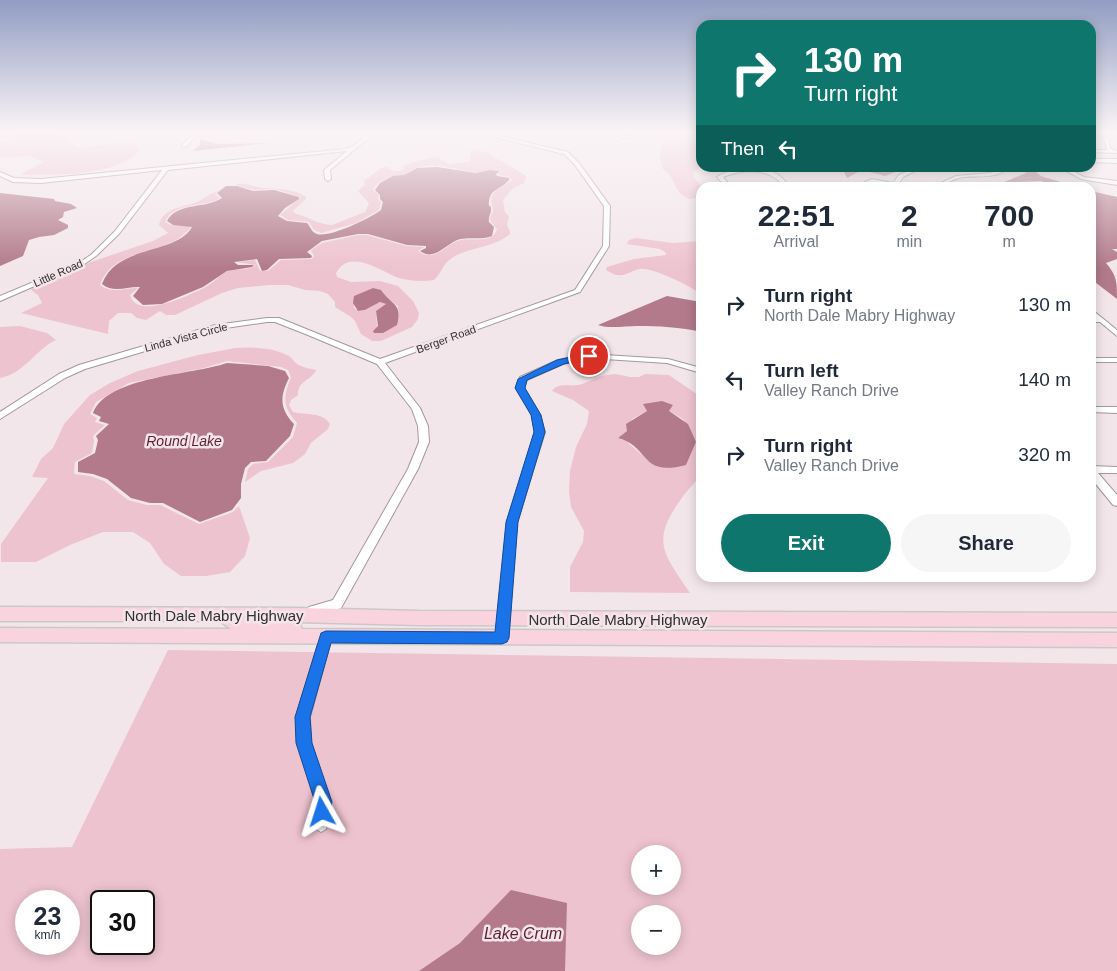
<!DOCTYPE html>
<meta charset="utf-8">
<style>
:root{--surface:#fff;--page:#f6f6f7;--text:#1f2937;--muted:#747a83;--accent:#0f766e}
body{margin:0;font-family:Helvetica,sans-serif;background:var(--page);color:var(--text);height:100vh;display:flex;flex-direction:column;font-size:19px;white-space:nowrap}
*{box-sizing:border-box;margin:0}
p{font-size:16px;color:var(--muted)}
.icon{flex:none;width:28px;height:28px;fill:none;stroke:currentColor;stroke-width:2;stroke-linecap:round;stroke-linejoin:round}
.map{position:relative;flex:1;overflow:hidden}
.side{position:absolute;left:696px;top:182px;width:400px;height:400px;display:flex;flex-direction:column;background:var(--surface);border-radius:15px;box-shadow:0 2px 12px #0003}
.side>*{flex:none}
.top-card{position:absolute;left:696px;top:20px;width:400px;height:152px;border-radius:15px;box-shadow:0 2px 12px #0003;background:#0f766e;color:#fff;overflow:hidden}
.buttons{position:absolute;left:631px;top:845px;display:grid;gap:10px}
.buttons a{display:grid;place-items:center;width:50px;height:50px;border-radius:50%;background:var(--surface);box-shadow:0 2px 12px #0003;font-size:25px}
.speed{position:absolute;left:15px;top:890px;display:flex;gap:10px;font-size:25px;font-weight:700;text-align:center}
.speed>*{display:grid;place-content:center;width:65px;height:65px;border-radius:50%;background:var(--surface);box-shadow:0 2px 12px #0003;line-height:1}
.speed small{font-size:12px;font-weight:400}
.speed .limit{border:2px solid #111;border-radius:8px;background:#fff;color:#111}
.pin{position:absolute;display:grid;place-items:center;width:42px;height:42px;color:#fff;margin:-21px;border:2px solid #fff;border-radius:50%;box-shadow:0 1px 5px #0007}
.me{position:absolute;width:55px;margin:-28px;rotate:354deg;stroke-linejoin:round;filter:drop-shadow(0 0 4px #0008)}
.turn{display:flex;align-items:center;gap:18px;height:105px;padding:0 25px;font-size:22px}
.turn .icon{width:65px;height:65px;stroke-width:2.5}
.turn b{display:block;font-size:35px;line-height:42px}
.then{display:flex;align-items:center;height:48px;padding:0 25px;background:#0003;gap:10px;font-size:19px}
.eta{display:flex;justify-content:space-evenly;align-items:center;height:85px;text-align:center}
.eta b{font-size:30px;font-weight:600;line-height:35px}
.button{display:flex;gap:10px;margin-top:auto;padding:10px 25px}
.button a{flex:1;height:58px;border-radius:30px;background:var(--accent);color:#fff;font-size:20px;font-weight:600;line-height:58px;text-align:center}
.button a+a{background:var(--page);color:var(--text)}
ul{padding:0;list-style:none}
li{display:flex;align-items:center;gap:15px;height:75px;padding:0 25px}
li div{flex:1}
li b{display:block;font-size:19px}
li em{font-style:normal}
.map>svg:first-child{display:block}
.green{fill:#edc3cf;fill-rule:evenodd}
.water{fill:#b27a8b}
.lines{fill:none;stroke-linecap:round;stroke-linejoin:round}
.minor-casing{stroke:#a3989b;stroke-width:2}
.major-casing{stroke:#cac9c9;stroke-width:3}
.minor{fill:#fff;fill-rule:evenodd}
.major{fill:#f9d4df;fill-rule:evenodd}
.route{fill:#1a73e8;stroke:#114b97}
.labels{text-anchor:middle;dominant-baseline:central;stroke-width:5;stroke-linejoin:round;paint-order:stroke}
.far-street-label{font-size:11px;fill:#332e30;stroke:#f3e6ea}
.water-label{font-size:14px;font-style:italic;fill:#611d38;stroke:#f3e6ea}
.near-street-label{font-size:15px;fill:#332e30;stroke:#f3e6ea}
.near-water-label{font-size:16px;font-style:italic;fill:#611d38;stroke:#f3e6ea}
</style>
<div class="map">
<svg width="1117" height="971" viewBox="0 0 1117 971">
<rect width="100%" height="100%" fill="#f3e6ea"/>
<path class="green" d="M18,133H61L75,146L81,148L105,144L135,143L140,150C116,177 60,174 27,175L21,174L44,162L30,156L0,158V143L13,139V136Z
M696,135L686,140L701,142V145H699L701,147L702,168L692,172L694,177L702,187L698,197L690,199C672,193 678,179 663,169C652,137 671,140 696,135Z
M471,149L488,152L495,158L504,162L526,176L524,183L512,189L503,200L505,212L509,216L507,225L510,231V234C495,247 472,247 455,256C441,264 443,272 434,280C423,282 410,281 399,278C382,272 350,247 336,273L337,277L351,282L380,281L398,286L413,301L419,313L418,319L412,327L381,341H372L361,334L355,321L351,317L335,307V302L328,294L320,291L305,290L288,285H269L238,288L222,293L175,315H166L160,311L146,320L137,318L131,313H118L109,321L108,334L21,313L42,303L38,295L31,290L34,287L91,262L153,241L168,233L159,225C163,207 183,208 197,202C204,199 210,193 218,191L215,194L220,198L214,201C199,206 172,204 165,222L171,225L190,226V229C186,232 182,236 178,239C152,254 111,252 100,285C112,294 125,288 138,288L130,295C137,321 189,295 204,288C212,284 218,277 226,272C235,268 250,271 256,265L236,262L255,260L260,271H268L281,260L312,259L314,256L311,250L322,243L358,235H367L406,246L424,247L418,251C435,264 446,243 461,240C473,238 493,244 497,229L491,222L490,218L493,211L491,200L493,194L496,190L512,180L510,177L499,175L498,174L502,171C492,168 484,173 475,172C457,170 434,161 416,168C412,169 408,173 403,175C391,178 379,178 373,190L379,195L378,199L381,202L379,210L356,223L321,233L314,230L309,222L288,220L280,215L301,197L275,189L254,190L235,185C245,181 253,187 263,188C278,189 293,188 306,197V199L293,211L294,213C307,216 319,225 332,225L365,212L369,203L358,191L365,185L364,181L381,168L387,167C393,172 396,172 403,170L404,165L434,157L439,158L449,164L470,162ZM373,288L398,306L399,318L395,326L377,327L376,311L386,305L382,302C372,304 364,316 354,308V296Z
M636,238L673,243L701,241V247H699L701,255V294C690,286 652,267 640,269C625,272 624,281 606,270L607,267L634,259L666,255L665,252L660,249L627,244L629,240Z
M20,326L47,333L56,340C36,349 24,374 0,378V327Z
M235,348C254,347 272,347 289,356C292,358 294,362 297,364C301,367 311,369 316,370C311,381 297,381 298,395L291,400L289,405L293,412C306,415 323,412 330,424L328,429L311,443L305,454L293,463L261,471L245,482L248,469L253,464L268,462L293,437L297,423C281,405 284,396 291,377L288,370L281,367L227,361L204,368L129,383L96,402L90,414L97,418L95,422L105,425L93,436L94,441L92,453L75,462L74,474L90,476L104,481L128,500L147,505H160L199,524L233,512L239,506L250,538L245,556L230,572L206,576H181L164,564L150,543L133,532H103L70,545L36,562H1V544L48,478L32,477L41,459L53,448L64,424L90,395L110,383L138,371L198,355Z
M616,374L630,377H639L645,374L669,375L701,397C701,409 704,467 701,474C697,481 689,488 684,495C650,541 662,551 690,593L570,592V567L583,542L584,531L571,507L569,492L570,471L576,447L587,424L589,411L573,400L552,391C559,381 571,388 582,384C595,379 600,375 616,374ZM673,405L669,411L683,419L696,442L686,465L650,462L626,441L618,438L627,431L632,419L647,411V408Z
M168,650L1117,664V971H0V849L72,847ZM640,854H672V886H640ZM26,901H69V944H26ZM101,901H144V944H101ZM640,914H672V946H640Z"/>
<path class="water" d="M200,139L216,144L268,143L193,151L200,145Z
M437,167L476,173L490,170L500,171L496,174L497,176L510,178C504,189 491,187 489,201C488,210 491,202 491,210C491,214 488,217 489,222L494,227L492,236C482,240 470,237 460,239C446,243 435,262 420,251L426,248V246L407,245L368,234H358L322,241L307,252L312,256L311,258L279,259L267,270L262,271L257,259L234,262L238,265H254L252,267L227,271L203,287L162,304L143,305L133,296L140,287C128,286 114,294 102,284C117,244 176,255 192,227L173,225L167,221C177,202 206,209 222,198L217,193L226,186H237L253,191L274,190L299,197V199L285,208L278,216L287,221L307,223C311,227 311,232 317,234C330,238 370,218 381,210L383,202L380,199V195L375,190L380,183L393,176L404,175L417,168Z
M842,168H891L898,171L885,176L862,170L847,178Z
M1024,168H1031L1041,176L1077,187H1057L1041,181L1017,182L1020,187H982L1002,183L1026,173Z
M1091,191L1117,197V249H1112L1117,252V259L1106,263C1117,276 1117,282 1117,299L1091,279Z
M0,193L54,199L55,201L71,204L77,208L64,212L63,217L58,220L68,225V228L54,235L39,237L29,240L23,256L0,266Z
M373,288L381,290C391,305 403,303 397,325L383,333H374L373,331L378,326L376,311L386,304L380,302L365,310L358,311L353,303L354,296Z
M667,296L701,302V332C681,327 658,326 637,326C625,326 609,329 598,325Z
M227,363L268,366L285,371L289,378C280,396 279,408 294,424L290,436L266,461L251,462L245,468L241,484V498L232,510L200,522L163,503H150L131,498L107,479L93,474L78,472V462L95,453L98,440L96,436L109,424L99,421L101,417L93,413C107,376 193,375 227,363Z
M662,401L673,405L669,411L688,424L696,442L686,465C639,477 651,447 618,438L627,431L626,424L647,411L643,404Z
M511,890L567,903L565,971H419L460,943Z"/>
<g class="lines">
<defs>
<path id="minor" d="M0,133H5L0,136Z
M194,133H199L186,147H182V145Z
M370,133H375L330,170L331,179L328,181L325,179L324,170L347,151L168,170L119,234L96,256L83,265L0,301V296L79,263L92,254L115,231L162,170L41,183L13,182L0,176V172L14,178L41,179L346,149L353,146Z
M479,133H487L568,152L579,163L610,206L609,246L580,292L385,363L420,408L428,426L429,442L418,469L341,608L313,616L309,615L307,611L309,607L333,600L408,469L419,442L418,426L412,409L377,364L308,335L275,322H267L219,329L85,369L65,378L0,419V412L59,374L79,365L215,325L267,318H279L380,359L575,290L603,246L604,206L575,165L564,154Z
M612,133C617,133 619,135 624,136C629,137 634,134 639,136L623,138Z
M1103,137L1109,139L1110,148L1113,150L1117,151V153L1091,152V150H1107L1105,141L1101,138Z
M1091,159H1117V163L1091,162Z
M760,168C774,171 782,175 790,188H785C771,167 744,169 723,177L732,188H727L717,177C728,169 747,169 760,168Z
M915,168H921L903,177L896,188L872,183L870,184V188H864L865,182L872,179L893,183L899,175Z
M1002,168H1008C994,181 975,174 959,178C948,181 941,188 930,188L956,176L991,173Z
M1061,168H1067L1084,177L1117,181V185L1081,179Z
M1091,309L1117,330V336L1100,322H1091V318H1095L1091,315Z
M589,354L668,359L701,368V373L667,363L589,358L563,364L527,380L524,388L540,415L545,432L517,522L508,638L506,642L502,644L498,642L496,638L507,522L535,432L532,415L516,388L520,377L558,360Z
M1091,358H1117V362H1091Z
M1094,407H1117V413L1091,412V408Z
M1091,466L1117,467V473H1098L1117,495V506L1113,505L1091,478Z
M326,631L330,633L332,637L310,717L311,743L331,802L326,829L321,832L316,829L313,824L317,802L297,743L296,717L320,637L322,633Z"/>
<path id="major" d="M0,607L299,608L419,611L1117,613V627L419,625L252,621L295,622L300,624L302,629L1117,633V647L0,642V628L231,629L220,621H0Z"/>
</defs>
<use href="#minor" class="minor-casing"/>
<use href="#major" class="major-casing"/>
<use href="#minor" class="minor"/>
<use href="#major" class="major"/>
</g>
<linearGradient id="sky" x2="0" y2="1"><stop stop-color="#929dc3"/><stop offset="0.49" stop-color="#faf4f6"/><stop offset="1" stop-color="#faf4f6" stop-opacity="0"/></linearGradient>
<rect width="1117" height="269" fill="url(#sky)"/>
<path class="route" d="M589,353L593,356L592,358L564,364L527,380L525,388L541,415L545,432L518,522L509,638L507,642L502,644L331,643L310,717L312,743L332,802L328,819L322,821L316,819L314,812L315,802L296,743L295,717L321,633L326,631L495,632L506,522L534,432L531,415L515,388L518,379L557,360Z"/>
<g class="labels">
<g class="far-street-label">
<text transform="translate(58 273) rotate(-24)">Little Road</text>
<text transform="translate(186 337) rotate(-15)">Linda Vista Circle</text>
<text transform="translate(446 339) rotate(-20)">Berger Road</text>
</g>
<g class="water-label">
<text x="184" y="441">Round Lake</text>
</g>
<g class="near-street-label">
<text x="214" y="615">North Dale Mabry Highway</text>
<text x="618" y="619">North Dale Mabry Highway</text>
</g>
<g class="near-water-label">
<text x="523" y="933">Lake Crum</text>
</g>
</g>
</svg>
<div class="buttons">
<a>+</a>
<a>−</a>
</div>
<div class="speed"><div>23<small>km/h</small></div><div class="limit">30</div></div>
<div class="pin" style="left:589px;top:356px;background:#d93025"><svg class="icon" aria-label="arrive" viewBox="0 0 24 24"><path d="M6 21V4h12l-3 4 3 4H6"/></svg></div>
<svg class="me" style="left:322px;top:812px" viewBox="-20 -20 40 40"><path d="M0-17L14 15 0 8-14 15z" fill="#1a73e8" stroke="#fff" stroke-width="4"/></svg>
<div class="top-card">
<div class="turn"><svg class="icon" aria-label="right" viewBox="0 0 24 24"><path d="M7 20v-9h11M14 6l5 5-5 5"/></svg><div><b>130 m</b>Turn right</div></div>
<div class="then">Then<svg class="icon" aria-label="left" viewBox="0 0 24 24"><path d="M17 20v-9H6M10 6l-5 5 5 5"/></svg></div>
</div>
<section class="side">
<div class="eta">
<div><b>22:51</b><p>Arrival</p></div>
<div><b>2</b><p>min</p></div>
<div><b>700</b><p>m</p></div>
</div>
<ul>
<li><svg class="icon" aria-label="right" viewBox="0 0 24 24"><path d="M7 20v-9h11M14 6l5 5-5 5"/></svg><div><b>Turn right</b><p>North Dale Mabry Highway</p></div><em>130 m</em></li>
<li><svg class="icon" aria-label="left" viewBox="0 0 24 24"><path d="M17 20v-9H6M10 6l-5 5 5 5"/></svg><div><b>Turn left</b><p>Valley Ranch Drive</p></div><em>140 m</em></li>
<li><svg class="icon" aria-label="right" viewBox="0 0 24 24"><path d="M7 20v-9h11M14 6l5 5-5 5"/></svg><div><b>Turn right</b><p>Valley Ranch Drive</p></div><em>320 m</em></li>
</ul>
<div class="button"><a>Exit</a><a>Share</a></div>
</section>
</div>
